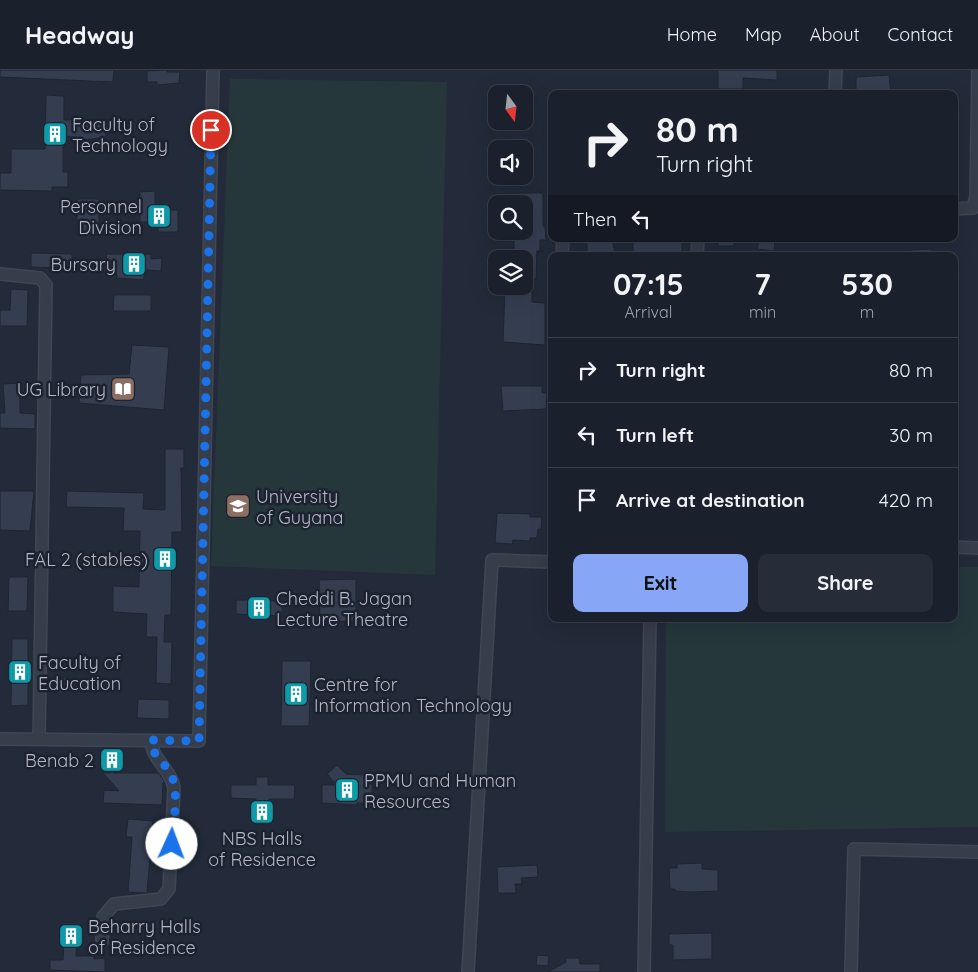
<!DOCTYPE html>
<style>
:root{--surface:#1a202c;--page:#272d38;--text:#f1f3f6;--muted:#9fa3a9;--line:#383e48;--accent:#87a7f6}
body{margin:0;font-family:Quicksand,sans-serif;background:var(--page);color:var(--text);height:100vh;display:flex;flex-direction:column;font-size:19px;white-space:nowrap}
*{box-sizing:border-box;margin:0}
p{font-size:16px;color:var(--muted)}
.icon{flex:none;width:28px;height:28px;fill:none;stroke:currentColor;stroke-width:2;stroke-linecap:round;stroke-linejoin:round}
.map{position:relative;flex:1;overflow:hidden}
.panel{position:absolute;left:548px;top:182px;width:410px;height:370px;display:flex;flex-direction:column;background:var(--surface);border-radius:10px;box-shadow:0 5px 20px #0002,0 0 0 1px var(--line)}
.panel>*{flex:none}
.banner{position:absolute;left:548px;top:20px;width:410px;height:152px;border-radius:10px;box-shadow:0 5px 20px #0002,0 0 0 1px var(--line);background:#1a202c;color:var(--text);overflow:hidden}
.needle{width:32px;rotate:165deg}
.tools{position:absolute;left:488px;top:15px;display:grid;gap:10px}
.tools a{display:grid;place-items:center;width:45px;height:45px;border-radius:10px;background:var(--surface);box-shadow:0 5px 20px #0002,0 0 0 1px var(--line);font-size:25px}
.pin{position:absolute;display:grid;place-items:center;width:42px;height:42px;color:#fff;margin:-21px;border:2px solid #fff;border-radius:50%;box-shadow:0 1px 5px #0007}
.me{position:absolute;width:55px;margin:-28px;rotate:2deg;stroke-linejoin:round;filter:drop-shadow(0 0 4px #0008)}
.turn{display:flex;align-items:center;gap:18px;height:105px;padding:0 25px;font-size:22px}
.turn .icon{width:65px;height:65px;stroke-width:2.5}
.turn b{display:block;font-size:35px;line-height:42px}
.then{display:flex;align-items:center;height:48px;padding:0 25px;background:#0003;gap:10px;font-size:19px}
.eta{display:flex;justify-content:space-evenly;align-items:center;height:85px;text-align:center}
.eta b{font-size:30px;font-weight:800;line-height:35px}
.primary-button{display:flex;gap:10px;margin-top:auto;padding:10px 25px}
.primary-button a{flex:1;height:58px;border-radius:10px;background:var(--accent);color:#111;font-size:20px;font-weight:800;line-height:58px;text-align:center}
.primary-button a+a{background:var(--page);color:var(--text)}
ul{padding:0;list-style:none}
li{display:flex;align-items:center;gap:15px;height:65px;padding:0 25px;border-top:1px solid var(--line)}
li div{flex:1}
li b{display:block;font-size:19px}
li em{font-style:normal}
header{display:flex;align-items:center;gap:30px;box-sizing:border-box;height:70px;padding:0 25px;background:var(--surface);border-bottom:1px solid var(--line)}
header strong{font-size:24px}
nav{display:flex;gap:28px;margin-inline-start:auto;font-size:18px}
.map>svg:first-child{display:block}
.green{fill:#25373b}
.building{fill:#353e51;stroke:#1e2431}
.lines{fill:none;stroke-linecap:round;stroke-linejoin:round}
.minor-casing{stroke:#404654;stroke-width:14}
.minor{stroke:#363d4b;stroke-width:11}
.route{stroke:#1a73e8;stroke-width:9;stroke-dasharray:0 16.2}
.labels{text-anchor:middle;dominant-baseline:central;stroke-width:5;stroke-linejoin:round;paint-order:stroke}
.poi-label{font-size:18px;fill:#b2b8c7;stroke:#1c222f;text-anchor:start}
</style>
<header>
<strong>Headway</strong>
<nav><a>Home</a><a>Map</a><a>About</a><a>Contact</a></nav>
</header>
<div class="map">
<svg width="978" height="902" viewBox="0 0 978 902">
<rect width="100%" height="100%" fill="#232b3a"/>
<path class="green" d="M230,9L447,12L435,505L211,496Z
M954,497H978V757L665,762L666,549H954Z"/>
<path class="building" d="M0,0H114L113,12L0,7Z
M167,0V2H180L179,13L157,15V12H147V1Z
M718,0H777V10L743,8V19H718Z
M889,5L891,24H856V7Z
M46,25L64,26V50H105L106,67L83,70L63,65V102H68V117H52V121L0,120V103H11V79H45Z
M155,121V140H178V162H158V152H140V122Z
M518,123H543V156H545L546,170H540V181H537L536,209H532V232L545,233V275L503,272L505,218H524V189H514V161H524V134H518Z
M77,129H99V153H88V165H77Z
M587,169H612L615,183L587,182Z
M633,169H682V186H651V184L633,183Z
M718,169H734V176H718Z
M759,169L775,171L774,181L757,179Z
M932,179V186H910V180Z
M31,183L72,184V198L31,197Z
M106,184H151V189L162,188L161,201L146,200L143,210L117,208L116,199L108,198Z
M11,219L28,220L27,256H0V240H10Z
M114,225H151V241H113Z
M132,275L169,277L164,340L79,333L81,305L129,304Z
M20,313V343L35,344V359L0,358V343H5L3,314Z
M501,316H542V323H547L546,339L503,341Z
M165,379H184V398H181L182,462H172L171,545H165L164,572H172L171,614L156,613L157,567H146L147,544L113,542V516L139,517L140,461H123L124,438L66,437L67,421L144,423L143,439L165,440Z
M0,421H34L30,461L0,460Z
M497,443L530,444V447H542L541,459H538L537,468H530V471L513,470L512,474L495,473Z
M9,507H28L27,541H8Z
M356,509V551L320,552L319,510Z
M255,527H263V531H282V546L263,545V548H254L255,545L236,544V530H255Z
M12,569H28V635L11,636Z
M282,591H311L309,656H281Z
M68,607V623H55V608Z
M138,629L169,630V649L137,648Z
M109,685H114L118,689L113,703H159L165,713H163L162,735L103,733L104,720L119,721L103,703H111L107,691Z
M337,695L346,704L368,705V714H372V724H368V733H357V735L322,733V715H337L327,704Z
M256,707H268V715H295L294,729H269V755L255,754L256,729L231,728V715H256Z
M128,749L153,751L147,823L128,822L132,767H126Z
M702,793V799L718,800V821L691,822L675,821V819H670L669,798H677V794Z
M537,795L538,807L521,808L522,814H515L516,823H498L497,797Z
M64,853H78L76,886H94V889L105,888V902L50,900V890H63L64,871H61Z
M712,863V889L673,890V875H669V864Z
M537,885L549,886L548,896L536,895Z
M566,888H579L580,894H600V902H548L566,892Z"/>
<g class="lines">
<defs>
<path id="minor" d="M835,24L836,0
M954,139L973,138L976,126L978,0
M562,186L563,169
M697,186L698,169
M0,204L40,208L46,215L39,669
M954,477L978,478
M0,669L199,671L213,0
M102,871L103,847L114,834L161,829L169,819L174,718C171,699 152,690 151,671
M468,902L492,490L551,492
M644,902L650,549
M851,902L854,779L978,782"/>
</defs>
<use href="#minor" class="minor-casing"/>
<use href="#minor" class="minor"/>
</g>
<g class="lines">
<path class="route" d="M172,774C173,757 179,721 172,707C166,692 152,688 151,670L199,671L211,60"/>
</g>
<defs>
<symbol id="building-square" viewBox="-11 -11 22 22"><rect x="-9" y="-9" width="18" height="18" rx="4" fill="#0f9aa8" stroke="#1c222f"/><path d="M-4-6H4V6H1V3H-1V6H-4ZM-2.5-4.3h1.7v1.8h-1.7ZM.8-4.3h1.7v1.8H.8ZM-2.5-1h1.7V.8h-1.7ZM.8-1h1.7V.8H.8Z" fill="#fff"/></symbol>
<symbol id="library-square" viewBox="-11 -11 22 22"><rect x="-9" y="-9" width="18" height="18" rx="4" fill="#8d6e63" stroke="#1c222f"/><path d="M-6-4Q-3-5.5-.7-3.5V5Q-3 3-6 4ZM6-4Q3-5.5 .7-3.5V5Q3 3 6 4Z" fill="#fff"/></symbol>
<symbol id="university-square" viewBox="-11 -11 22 22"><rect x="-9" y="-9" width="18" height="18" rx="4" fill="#8d6e63" stroke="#1c222f"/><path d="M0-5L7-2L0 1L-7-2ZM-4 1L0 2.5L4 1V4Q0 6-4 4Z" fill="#fff"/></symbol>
</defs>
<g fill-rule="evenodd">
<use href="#building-square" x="41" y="50" width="28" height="28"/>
<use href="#building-square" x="145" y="132" width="28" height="28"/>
<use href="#building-square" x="120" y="180" width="28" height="28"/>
<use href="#library-square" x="109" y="305" width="28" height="28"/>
<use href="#university-square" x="224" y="422" width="28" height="28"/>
<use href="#building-square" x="151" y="475" width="28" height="28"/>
<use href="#building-square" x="245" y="524" width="28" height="28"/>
<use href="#building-square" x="6" y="588" width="28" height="28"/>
<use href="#building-square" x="282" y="610" width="28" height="28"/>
<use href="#building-square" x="98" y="676" width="28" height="28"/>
<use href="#building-square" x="333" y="706" width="28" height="28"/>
<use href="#building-square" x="248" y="728" width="28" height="28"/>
<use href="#building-square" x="57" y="852" width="28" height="28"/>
</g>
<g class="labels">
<g class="poi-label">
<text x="72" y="54">Faculty of<tspan x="72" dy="21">Technology</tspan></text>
<text x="142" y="136" text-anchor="end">Personnel<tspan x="142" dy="21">Division</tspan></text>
<text x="116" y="194" text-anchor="end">Bursary</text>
<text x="106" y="319" text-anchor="end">UG Library</text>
<text x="256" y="426">University<tspan x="256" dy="21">of Guyana</tspan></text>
<text x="148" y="489" text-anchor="end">FAL 2 (stables)</text>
<text x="276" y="528">Cheddi B. Jagan<tspan x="276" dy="21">Lecture Theatre</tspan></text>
<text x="38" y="592">Faculty of<tspan x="38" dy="21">Education</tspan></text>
<text x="314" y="614">Centre for<tspan x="314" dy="21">Information Technology</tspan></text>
<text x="94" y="690" text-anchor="end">Benab 2</text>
<text x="364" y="710">PPMU and Human<tspan x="364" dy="21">Resources</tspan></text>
<text x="262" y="768" text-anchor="middle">NBS Halls<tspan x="262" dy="21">of Residence</tspan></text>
<text x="88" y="856">Beharry Halls<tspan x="88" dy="21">of Residence</tspan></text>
</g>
</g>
</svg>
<div class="tools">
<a><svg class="needle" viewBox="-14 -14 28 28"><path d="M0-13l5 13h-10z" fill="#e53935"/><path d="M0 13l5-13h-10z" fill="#9fa3a9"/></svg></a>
<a><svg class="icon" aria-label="sound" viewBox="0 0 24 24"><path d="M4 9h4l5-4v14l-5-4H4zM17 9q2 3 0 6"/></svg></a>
<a><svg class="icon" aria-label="search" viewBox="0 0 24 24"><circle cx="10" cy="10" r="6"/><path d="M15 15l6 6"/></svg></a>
<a><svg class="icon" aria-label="layers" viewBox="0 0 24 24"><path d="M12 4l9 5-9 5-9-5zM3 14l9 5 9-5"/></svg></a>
</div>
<div class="pin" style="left:211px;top:60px;background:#d93025"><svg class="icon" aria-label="arrive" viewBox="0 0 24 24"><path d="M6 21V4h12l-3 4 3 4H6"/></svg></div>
<svg class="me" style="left:172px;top:774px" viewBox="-20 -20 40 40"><circle r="19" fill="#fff"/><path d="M0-13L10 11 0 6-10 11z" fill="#1a73e8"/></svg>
<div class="banner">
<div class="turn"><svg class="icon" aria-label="right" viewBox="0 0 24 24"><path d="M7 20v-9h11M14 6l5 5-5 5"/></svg><div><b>80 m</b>Turn right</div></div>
<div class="then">Then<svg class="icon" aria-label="left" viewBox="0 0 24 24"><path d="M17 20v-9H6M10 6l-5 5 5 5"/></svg></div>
</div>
<section class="panel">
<div class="eta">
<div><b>07:15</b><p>Arrival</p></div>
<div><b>7</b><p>min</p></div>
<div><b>530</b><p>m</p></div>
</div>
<ul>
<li><svg class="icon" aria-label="right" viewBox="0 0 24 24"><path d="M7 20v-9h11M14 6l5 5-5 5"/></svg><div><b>Turn right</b></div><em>80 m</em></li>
<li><svg class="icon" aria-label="left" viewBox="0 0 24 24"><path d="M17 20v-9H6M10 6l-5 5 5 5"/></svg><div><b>Turn left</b></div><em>30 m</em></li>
<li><svg class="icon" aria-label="arrive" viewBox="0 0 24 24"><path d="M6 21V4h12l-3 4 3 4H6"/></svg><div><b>Arrive at destination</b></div><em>420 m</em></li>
</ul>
<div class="primary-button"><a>Exit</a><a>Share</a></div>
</section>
</div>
